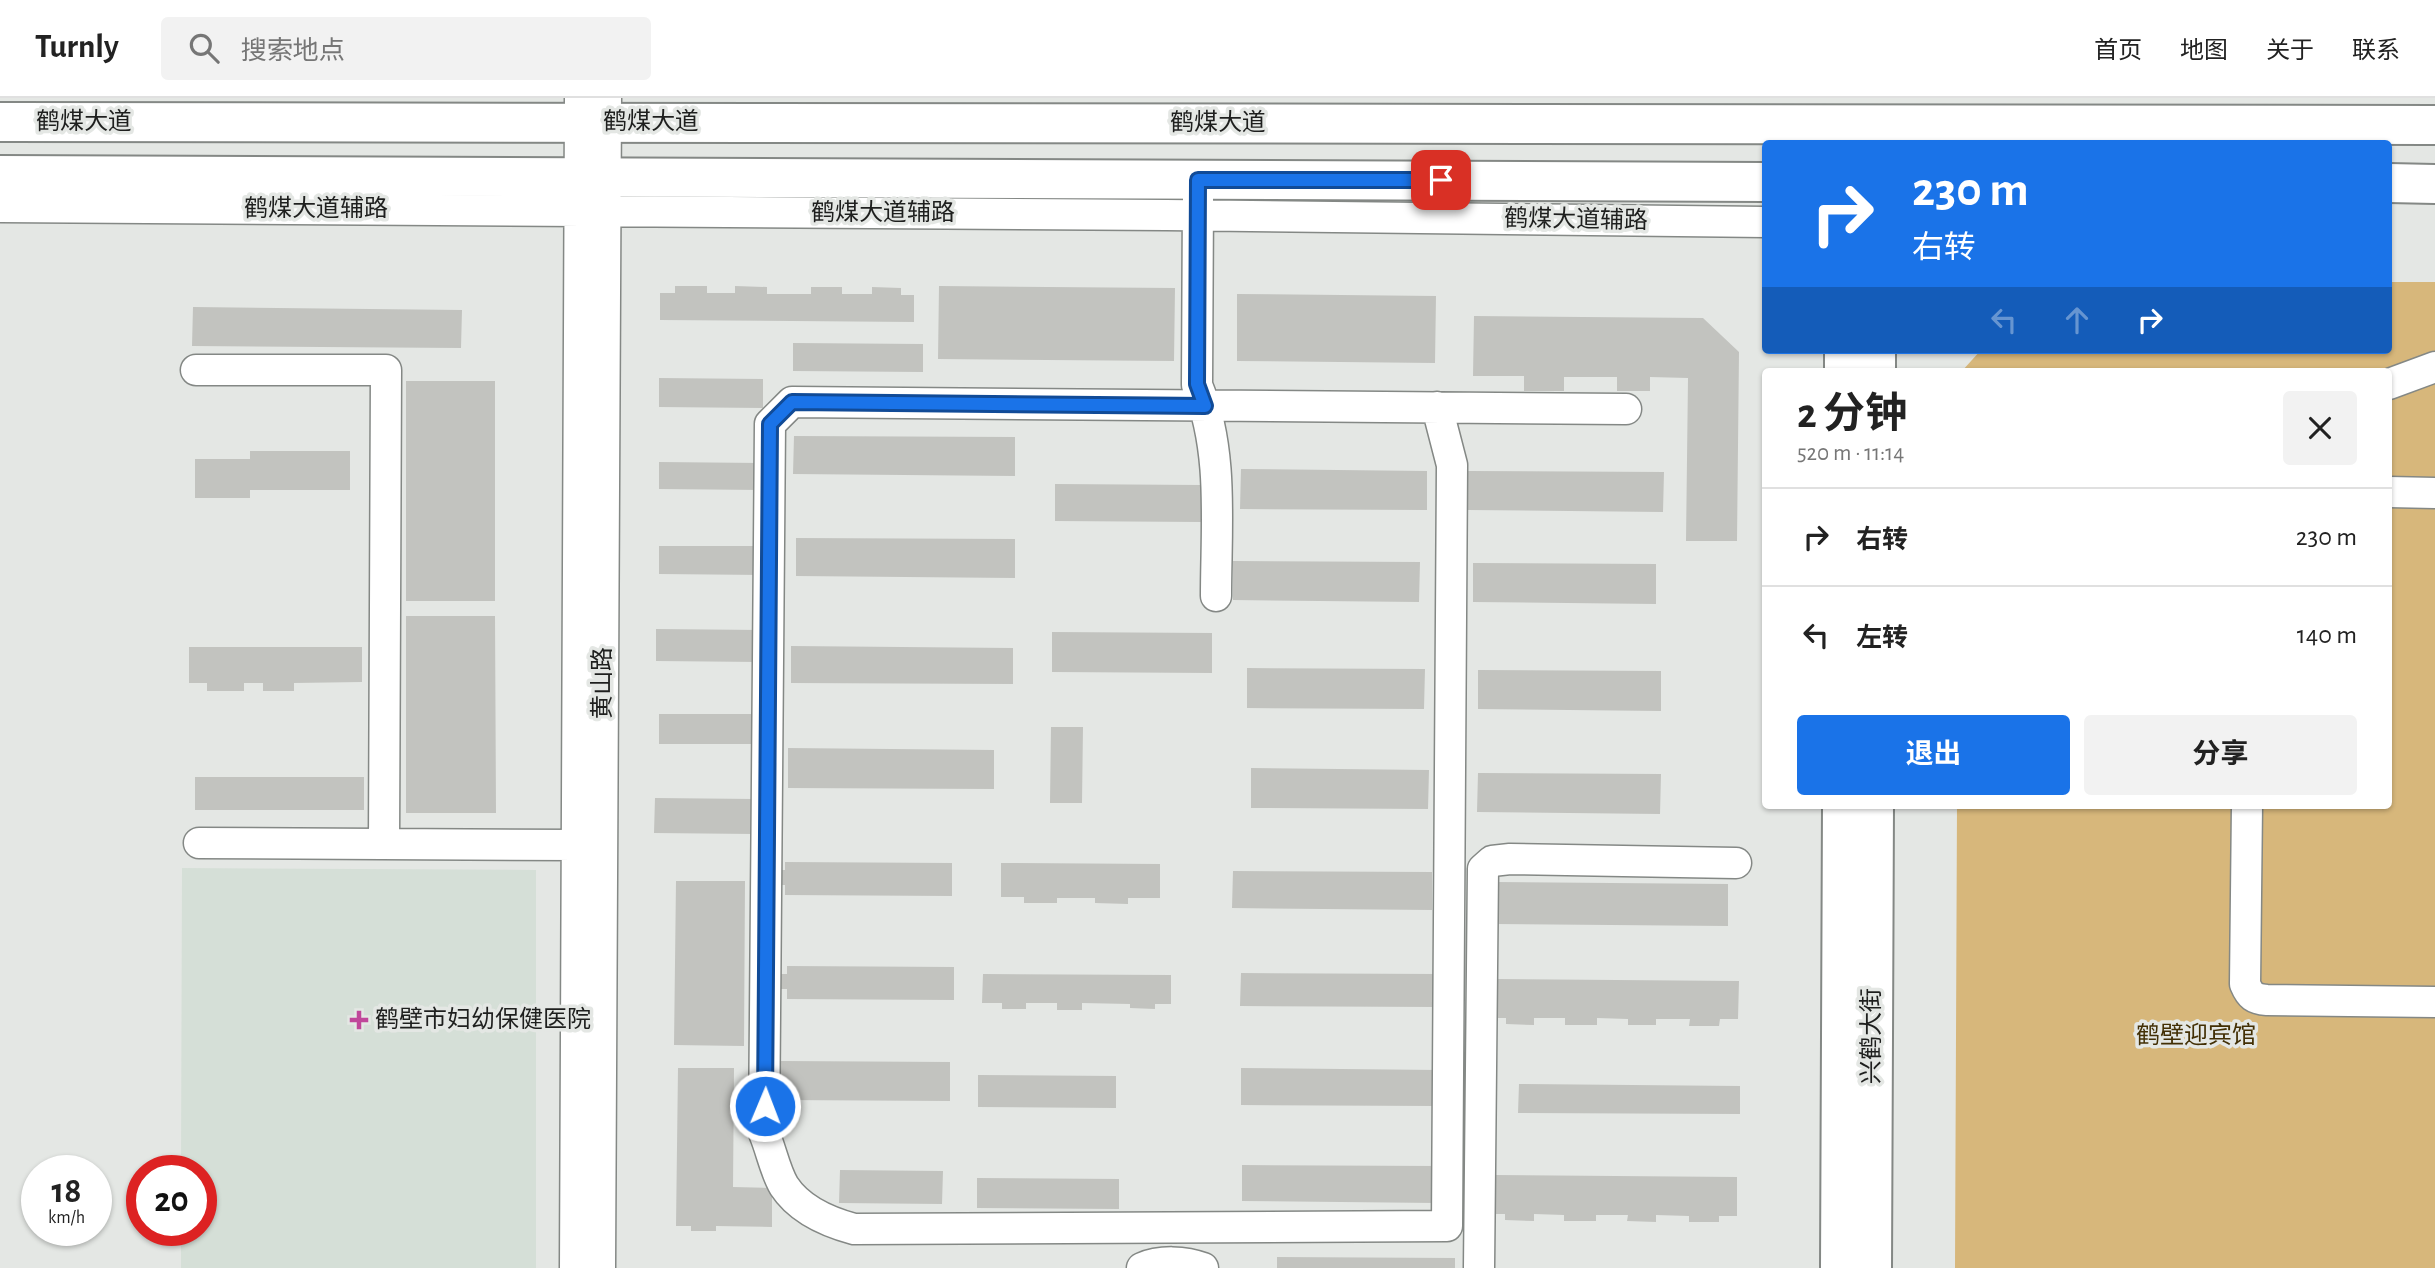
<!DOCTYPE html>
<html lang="zh">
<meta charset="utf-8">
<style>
:root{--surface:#fff;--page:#f2f2f2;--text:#222;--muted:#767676;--line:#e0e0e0;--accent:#1a73e8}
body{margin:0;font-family:"Alegreya Sans","Noto Sans SC",sans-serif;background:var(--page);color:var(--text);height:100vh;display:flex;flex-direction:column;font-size:26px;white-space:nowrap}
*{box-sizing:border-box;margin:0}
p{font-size:23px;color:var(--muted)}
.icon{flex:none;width:38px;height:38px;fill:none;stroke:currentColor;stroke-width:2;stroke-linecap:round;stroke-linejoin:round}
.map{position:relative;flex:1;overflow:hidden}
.sheet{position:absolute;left:1762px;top:270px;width:630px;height:441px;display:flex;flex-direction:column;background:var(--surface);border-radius:7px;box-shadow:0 2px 5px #0004}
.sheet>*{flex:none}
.guide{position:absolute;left:1762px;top:42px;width:630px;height:214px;border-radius:7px;box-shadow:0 2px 5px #0004;background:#1a73e8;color:#fff;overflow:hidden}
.speed{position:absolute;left:21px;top:1057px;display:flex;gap:14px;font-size:35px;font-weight:700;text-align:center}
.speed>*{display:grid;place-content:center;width:91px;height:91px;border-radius:50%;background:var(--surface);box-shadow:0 2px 5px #0004;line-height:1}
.speed small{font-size:18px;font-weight:400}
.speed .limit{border:10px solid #d22;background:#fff;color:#111}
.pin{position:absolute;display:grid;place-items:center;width:60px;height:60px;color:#fff;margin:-30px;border-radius:14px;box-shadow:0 4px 10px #0006}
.me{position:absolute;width:77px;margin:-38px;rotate:1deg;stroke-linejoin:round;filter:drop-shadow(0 0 5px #0008)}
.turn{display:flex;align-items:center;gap:24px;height:147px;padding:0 35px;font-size:32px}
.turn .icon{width:91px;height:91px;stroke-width:2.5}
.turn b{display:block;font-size:49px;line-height:60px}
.lanes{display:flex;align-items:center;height:66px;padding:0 35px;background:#0003;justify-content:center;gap:35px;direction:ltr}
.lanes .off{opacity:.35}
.round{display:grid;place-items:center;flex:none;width:74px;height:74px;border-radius:7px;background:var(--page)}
.headline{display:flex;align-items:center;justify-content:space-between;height:119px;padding:0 35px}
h1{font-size:42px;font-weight:700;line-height:52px}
.action{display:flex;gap:14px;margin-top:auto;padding:14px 35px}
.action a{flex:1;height:80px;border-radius:7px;background:var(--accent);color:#fff;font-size:28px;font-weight:700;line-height:80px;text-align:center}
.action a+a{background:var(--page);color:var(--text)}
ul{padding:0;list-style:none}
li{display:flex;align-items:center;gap:21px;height:98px;padding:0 35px;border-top:2px solid var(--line)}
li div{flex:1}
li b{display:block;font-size:26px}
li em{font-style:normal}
header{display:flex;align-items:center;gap:42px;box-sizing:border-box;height:98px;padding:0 35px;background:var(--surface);border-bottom:2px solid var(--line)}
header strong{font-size:33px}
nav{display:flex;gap:38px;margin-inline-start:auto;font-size:24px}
.search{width:490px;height:63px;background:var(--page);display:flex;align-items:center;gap:18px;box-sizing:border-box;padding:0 24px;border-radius:7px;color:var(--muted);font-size:26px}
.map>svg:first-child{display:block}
.built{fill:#d5dfd7}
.green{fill:#d7b77b}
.building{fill:#c2c3bf}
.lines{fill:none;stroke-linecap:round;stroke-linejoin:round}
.minor-casing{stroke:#848885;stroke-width:33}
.major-casing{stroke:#848885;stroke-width:42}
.minor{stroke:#fff;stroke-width:30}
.major{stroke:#fff;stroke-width:38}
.route-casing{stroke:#114b97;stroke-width:18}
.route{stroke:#1a73e8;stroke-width:12}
.poi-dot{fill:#c0479a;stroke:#e4e7e4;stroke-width:2.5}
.labels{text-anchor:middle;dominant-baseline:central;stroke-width:7;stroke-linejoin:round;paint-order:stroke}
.street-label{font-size:24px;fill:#1e1f1e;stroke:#e4e7e4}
.poi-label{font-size:24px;fill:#1e1f1e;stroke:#e4e7e4;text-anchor:start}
.park-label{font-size:24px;fill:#422f04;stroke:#e4e7e4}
</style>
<header>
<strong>Turnly</strong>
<div class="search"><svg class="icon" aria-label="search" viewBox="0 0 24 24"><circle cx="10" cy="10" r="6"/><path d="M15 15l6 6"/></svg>搜索地点</div>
<nav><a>首页</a><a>地图</a><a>关于</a><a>联系</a></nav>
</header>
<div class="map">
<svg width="2435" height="1170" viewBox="0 0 2435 1170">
<rect width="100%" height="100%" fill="#e4e7e4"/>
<path class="built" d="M182,770L536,772V1170H181V1132H201V1073H181Z"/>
<path class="green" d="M2389,184H2435V1170H1955L1957,707H2389V273H1962L1981,252H2389Z"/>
<path class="building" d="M675,188H707V195H735V188L767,189V196H811V189H842V196H872V189L901,190V197H914V224L660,222V195H675Z
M939,188L1175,190L1174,263L938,261Z
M1237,196L1436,198L1435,265L1237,263Z
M193,209L462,212L461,250L192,248Z
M1474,218L1703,220L1739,254L1737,443H1686L1688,280L1650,279V293H1617V279H1564V293H1524V278H1473Z
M793,245L923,246V274L793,273Z
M659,280L763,281V310L659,309Z
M406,283H495V503H406Z
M794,338L1015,339V378L793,376Z
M250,353H350V392H250V400H195V361H250Z
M659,364L761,365V392L659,391Z
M1241,371L1427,373V412L1240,411Z
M1468,373L1664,374L1663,414L1468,412Z
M1055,386L1201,387V424L1055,423Z
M796,440L1015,441V480L796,478Z
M659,448H765L764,477L659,476Z
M1233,463L1420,464L1419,504L1233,502Z
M1473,465L1656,466V506L1473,504Z
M406,518H495L496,715H406Z
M656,531L761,532L760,564L656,563Z
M1052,534L1212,535V575L1052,574Z
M791,548L1013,550V586L791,585Z
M189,549H362V584L294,585V593H263V585H244V593H207V585H189Z
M1247,570L1425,571L1424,611L1247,610Z
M1478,572L1661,573V613L1478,611Z
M659,616H758V646H659Z
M1051,629H1083L1082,705H1050Z
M788,650L994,652V691L788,690Z
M1251,670L1429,672L1428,711L1251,710Z
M1478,675L1661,676L1660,716L1477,714Z
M195,679H364V712H195Z
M655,700L754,701V736L654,735Z
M785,764L952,765V798L785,797V787H777V772H785Z
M1001,765L1160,766V800H1128V806L1095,805V800H1057V805H1024V799H1001Z
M1233,773L1432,774V812L1232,810Z
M676,783H745L744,948L674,947Z
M1495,784L1728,786V828L1495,826Z
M787,868L954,869V902L787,901V891H779V876H787Z
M1241,875L1438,876V909L1240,908Z
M983,876L1171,877V906H1155V911L1130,910V906L1082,905V912H1057V905H1026V911H1002V905H982Z
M1496,881L1739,883L1738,921H1720L1719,928H1689L1690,921H1656V927H1628V921L1597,920V927H1565V920H1534V927L1506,926V920H1496Z
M781,963L950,964V1003L781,1002Z
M678,970H734L733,1089L772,1090V1129L716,1128V1133H691V1128H676Z
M1241,970L1438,972L1437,1008L1241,1007Z
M978,977L1116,978V1010L978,1009Z
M1519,986L1740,988V1016L1518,1015Z
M1242,1067L1437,1068L1436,1105L1242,1103Z
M840,1072L943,1073L942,1106L839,1105Z
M1495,1077L1737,1079V1118H1719V1124H1689V1118L1656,1117V1124L1627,1123L1628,1117H1596V1123H1564V1117L1534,1116V1123L1505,1122V1116H1495Z
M977,1080L1119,1081V1111L977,1110Z
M1277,1159L1455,1160V1170H1277Z"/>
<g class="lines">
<defs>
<path id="minor" d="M1198,99L1197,287C1224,353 1216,427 1216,498
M0,109L1166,117L1766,124
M196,272H386L384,746
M2389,286L2435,269
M1437,309L1452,367L1447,1128L854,1131C828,1124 799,1111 784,1088C775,1073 771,1051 764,1035L770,326L792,304L1626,311
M2389,394L2435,395
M2247,707L2245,886C2250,898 2254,901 2267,902L2435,904
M199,745L577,747
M575,1170L580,0
M600,1170L606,0
M1142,1170C1160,1162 1185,1163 1203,1170
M1479,1170L1483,771L1492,763L1510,761L1736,765"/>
<path id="major" d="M0,24L2435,27
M0,77L1766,84
M2389,85L2435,86
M1844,273V252
M1876,273V252
M1840,1170L1842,707
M1872,1170L1874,707"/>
</defs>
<use href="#minor" class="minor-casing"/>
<use href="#major" class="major-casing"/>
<use href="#minor" class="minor"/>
<use href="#major" class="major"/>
</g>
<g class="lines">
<defs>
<path id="route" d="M765,1008L770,326L792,304L1205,308L1197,286L1198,82H1441"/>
</defs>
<use href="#route" class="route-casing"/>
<use href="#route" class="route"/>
</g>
<path class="poi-dot" d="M355.5 911.5h7v7h7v7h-7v7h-7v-7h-7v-7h7z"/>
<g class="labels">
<g class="street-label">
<text x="84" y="24">鹤煤大道</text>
<text x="651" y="24">鹤煤大道</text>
<text x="1218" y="25">鹤煤大道</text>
<text x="316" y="111">鹤煤大道辅路</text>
<text x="883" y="115">鹤煤大道辅路</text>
<text transform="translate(1576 122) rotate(1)">鹤煤大道辅路</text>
<text transform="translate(603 585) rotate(-90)">黄山路</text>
<text transform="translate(1872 938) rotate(-90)">兴鹤大街</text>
</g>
<g class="poi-label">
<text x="375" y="922">鹤壁市妇幼保健医院</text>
</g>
<g class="park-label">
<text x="2196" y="938">鹤壁迎宾馆</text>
</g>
</g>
</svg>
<div class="speed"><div>18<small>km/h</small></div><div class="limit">20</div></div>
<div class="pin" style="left:1441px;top:82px;background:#d93025"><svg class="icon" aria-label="arrive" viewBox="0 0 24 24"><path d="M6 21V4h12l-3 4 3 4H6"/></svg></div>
<svg class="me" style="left:765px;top:1008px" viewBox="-20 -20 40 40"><circle r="17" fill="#1a73e8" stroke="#fff" stroke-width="3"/><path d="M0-11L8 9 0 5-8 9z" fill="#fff"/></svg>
<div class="guide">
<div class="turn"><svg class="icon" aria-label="right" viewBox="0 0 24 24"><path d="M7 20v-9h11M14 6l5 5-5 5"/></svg><div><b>230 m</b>右转</div></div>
<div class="lanes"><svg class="icon off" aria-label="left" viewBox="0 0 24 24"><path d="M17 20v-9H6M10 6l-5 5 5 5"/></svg><svg class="icon off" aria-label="ahead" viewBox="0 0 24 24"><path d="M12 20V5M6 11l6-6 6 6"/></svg><svg class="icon" aria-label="right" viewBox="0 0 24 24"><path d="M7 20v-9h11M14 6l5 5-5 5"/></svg></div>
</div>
<section class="sheet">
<div class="headline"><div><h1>2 分钟</h1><p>520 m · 11:14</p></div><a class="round"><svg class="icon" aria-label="close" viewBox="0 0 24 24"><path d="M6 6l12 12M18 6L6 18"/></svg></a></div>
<ul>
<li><svg class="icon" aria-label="right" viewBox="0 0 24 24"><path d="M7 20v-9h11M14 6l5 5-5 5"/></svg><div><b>右转</b></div><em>230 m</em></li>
<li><svg class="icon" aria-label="left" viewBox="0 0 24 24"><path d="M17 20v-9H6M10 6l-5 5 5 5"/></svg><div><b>左转</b></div><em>140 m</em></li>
</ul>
<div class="action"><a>退出</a><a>分享</a></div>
</section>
</div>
